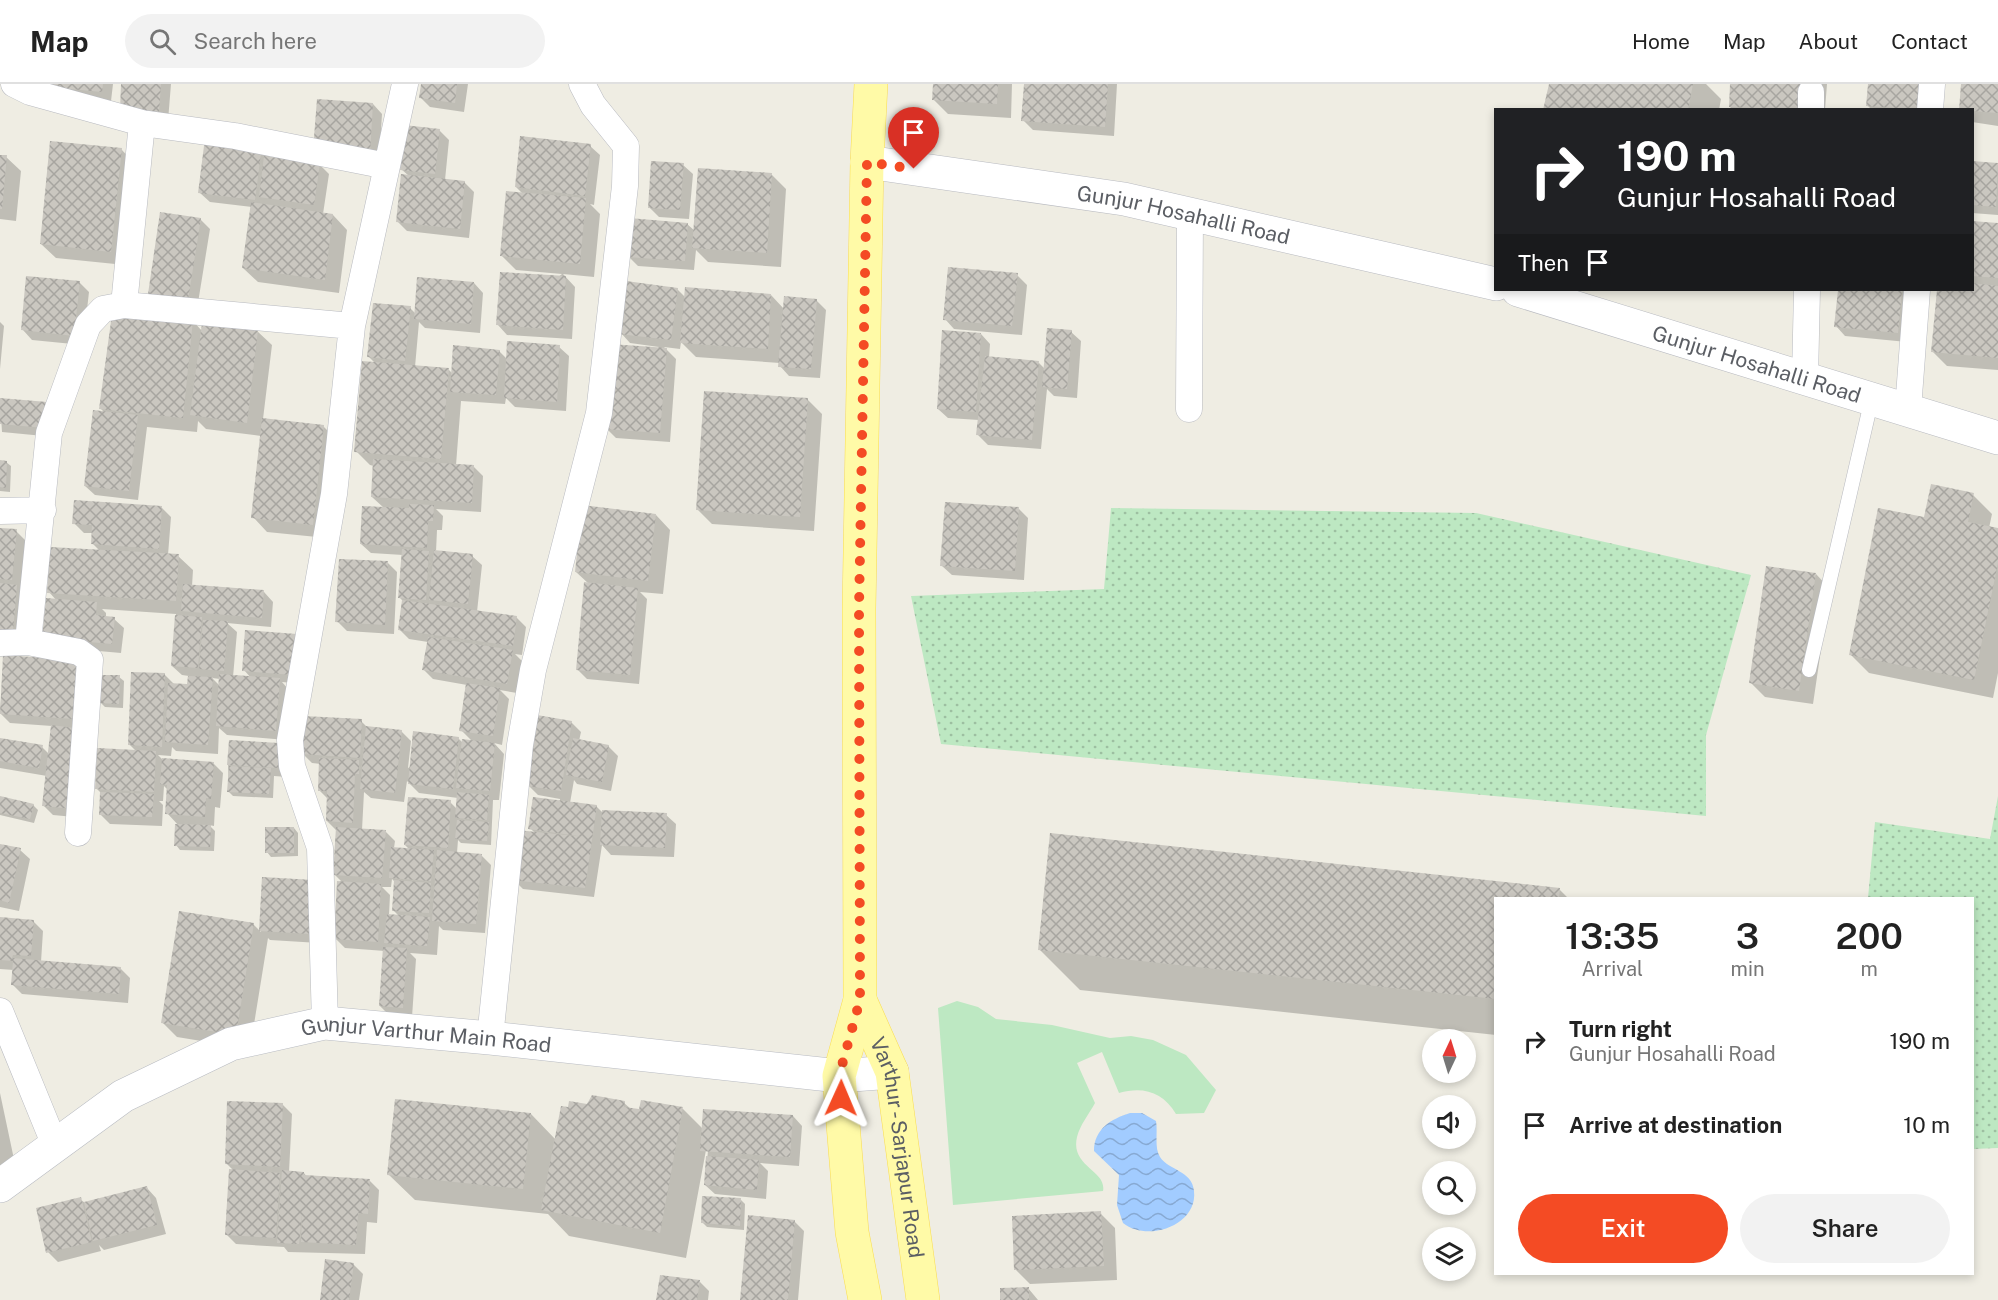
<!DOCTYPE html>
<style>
:root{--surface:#fff;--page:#f2f2f2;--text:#222;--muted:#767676;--line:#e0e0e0;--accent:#f44b24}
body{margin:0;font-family:"Public Sans",sans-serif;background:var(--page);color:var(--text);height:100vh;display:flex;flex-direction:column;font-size:22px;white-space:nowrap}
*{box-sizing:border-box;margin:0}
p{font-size:20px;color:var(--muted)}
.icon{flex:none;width:33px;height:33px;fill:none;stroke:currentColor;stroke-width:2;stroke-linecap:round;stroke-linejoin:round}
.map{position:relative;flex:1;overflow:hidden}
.details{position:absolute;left:1494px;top:813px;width:480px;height:378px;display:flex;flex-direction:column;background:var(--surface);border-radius:0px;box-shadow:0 3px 9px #0003}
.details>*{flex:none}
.guide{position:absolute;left:1494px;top:24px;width:480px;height:183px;border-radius:0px;box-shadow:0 3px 9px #0003;background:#202124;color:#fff;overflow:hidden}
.needle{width:39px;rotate:4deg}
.buttons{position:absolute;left:1422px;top:945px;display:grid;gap:12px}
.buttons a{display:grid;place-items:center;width:54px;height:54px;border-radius:50%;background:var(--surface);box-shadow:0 3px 9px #0003;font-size:30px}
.pin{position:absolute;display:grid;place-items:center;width:51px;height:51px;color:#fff;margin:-62px -26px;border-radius:50% 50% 50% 0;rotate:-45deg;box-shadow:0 0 6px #0007}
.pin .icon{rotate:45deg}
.me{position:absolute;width:66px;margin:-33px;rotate:1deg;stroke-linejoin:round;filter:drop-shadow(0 0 4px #0008)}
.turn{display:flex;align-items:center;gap:21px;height:126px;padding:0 24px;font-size:27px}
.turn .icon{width:78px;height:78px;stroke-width:2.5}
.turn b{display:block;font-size:42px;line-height:51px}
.then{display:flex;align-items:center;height:57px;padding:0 24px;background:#0003;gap:12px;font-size:22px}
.eta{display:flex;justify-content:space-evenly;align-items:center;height:102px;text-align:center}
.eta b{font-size:36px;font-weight:600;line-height:42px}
.cta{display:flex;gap:12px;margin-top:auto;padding:12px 24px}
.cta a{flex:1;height:69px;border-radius:36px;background:var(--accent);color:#fff;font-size:24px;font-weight:600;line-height:69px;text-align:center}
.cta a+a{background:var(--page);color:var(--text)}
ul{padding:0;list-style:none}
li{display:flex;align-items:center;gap:18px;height:84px;padding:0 24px}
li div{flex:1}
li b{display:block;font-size:22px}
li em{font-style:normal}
header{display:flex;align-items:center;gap:36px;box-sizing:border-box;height:84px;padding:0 30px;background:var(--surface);border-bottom:2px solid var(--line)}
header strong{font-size:28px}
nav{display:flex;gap:33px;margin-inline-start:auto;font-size:21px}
.search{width:420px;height:54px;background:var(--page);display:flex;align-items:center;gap:15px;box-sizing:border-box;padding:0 21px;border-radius:33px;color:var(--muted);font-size:22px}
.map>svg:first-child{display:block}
.grass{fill:url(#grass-dots)}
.park{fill:#bde8c2}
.water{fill:url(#water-waves)}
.shadow{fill:#0003;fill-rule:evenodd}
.building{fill:url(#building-cross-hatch)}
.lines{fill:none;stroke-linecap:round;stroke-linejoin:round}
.service-casing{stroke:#b8bac0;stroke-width:15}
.minor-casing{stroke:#b8bac0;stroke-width:27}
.tertiary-casing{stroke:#b8bac0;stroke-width:34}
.secondary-casing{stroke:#b8bbc2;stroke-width:34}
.primary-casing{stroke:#fadd50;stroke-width:34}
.service{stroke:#fff;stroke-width:14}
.minor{stroke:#fff;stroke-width:26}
.tertiary{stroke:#fff;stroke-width:33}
.secondary{stroke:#fff;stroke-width:33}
.primary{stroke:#fffaa7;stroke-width:33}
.route{stroke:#f44b24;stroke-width:10;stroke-dasharray:0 18}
.labels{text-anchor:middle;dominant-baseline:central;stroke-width:4.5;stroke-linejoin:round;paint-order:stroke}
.street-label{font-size:21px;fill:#5b5e64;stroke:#fff}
</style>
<header>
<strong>Map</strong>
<div class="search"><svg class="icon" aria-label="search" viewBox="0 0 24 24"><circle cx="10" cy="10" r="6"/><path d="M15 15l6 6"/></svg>Search here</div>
<nav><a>Home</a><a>Map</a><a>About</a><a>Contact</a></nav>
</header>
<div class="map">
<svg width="1998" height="1216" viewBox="0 0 1998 1216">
<defs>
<pattern id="grass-dots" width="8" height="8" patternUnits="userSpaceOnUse" patternTransform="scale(1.5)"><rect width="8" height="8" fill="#bde8c2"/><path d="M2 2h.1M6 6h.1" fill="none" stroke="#9dbfa1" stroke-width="1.8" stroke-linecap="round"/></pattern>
<pattern id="water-waves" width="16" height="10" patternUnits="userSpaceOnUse" patternTransform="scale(1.5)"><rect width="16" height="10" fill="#a2ccff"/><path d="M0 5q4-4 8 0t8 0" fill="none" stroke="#87a9d2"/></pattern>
<pattern id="building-cross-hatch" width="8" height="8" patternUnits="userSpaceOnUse" patternTransform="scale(1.5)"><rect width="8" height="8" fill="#cac7c0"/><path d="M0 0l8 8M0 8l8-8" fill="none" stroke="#a7a5a0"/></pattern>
</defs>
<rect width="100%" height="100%" fill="#efede3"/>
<path class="grass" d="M1111,424L1476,429L1751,491L1706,651V732L941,660L911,512L1104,505Z
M1998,712V1064L1973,1065L1972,814H1868L1875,738L1990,755Z"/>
<path class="park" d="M957,917L978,923L996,935L1052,941L1110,954L1131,952L1153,956L1186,971L1216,1006L1204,1029L1176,1030C1163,1008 1143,1002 1119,1009L1102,968L1077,979L1095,1019C1089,1030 1080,1041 1077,1053C1070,1083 1107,1086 1103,1107L953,1121L938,924Z"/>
<path class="water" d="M1130,1029H1142L1156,1037C1158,1048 1154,1064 1160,1073C1169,1087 1192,1086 1194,1107C1198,1141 1148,1159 1123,1139L1117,1121L1119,1091L1094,1067C1094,1045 1111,1035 1130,1029Z"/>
<path class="shadow" d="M49,0H113L111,17L59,12Z
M123,0H171L168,37L131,34Z
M422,0H468L464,28L430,23L420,13Z
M934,0H1012L1011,34L948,30L933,15Z
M1026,0H1117L1114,52L1033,46L1023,36Z
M1550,0H1706L1721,15L1719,26H1545Z
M1732,0H1827L1825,26H1733L1730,23Z
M1869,0L1933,26H1872L1868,22Z
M1962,0H1998V42L1972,38V26Z
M318,16L373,20L382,30L379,79Z
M439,46L449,56L445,96L464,98L474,108L469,154L407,147L398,138L409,92L401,85Z
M590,62L600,71L594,121L590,120L600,130L594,193L563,190L575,203L572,255L507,251L498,241L562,190L516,186L501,171L523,110L516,103Z
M261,63L271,74L319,80L329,90L323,130L333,131L347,146L339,209L258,198L243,184L252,123L210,118L200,109Z
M121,65L135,80L125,181L56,174L41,160Z
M0,72L6,73L21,87L16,137L0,135Z
M1972,79L1998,81V131L1972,129Z
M683,81L693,90L689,135L659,133L649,123Z
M772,91L786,105L781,183L708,178L696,166L694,186L638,182L628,172L687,140L695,147Z
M200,135L210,145L197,225L159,219L149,209Z
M1972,139L1998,141V286L1947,282L1933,268L1938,206H1972Z
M1017,191L1027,201L1022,251L954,245L945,235Z
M79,198L89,208L83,261L32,256L23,246Z
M474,199L483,209L480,249L425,244L419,238L415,283L448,285L453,290L499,267L508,276L559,263L569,272L566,327L515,323L506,314L505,320L461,317L456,381L473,382L483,392L481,428L436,425L443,432L442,446H437L436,468L472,472L482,481L477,528L516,533L526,543L522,571L515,570L522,577L517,609L500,606L509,615L502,661L494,659L504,670L499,716H493L491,761L461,759L458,756L457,769L481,771L491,781L485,849L443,846L439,842L437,871L410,869L416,875L412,933L390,932L380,922L385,867L345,864L335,854L343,799L335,791L337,747L327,737L328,715L319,706L321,680L312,679L303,670L361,637L368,644L401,647L411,657L408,684L458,654L463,659L472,657L461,646L467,601L433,595L424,586L428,558L409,555L399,545L403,517L400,514L403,471L371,469L361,460L384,424L372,413L374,382L370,381L356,367L375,279L369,273L410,224L416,230ZM407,697L419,709L458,714L457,725L450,718L405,761L410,766L394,764L395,757L385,747L362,746L364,708L371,714L404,718ZM392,795L395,798L393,826L399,832L389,831L390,811L382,803H391Z
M677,205L685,213L771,211L784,225L816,216L826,226L820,294L789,292L780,282V279L696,273L681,258L680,265L664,263L676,275L670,358L616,354L607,345L659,263L630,259L621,249Z
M1839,206H1903L1911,214L1907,258L1845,252L1836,242Z
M193,237L202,247H257L272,261L263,335L323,342L338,357L327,454L267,448L253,433L261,352L206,345L198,337L197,348L147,343L138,416L95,411L85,402L105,329L101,325Z
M0,238L4,242L0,285Z
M1071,248L1081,257L1077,314L1054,312L1047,305L1041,365L988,361L978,351L979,336L948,334L938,325L981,250L990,260L989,274L1039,279L1045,285Z
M807,315L822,330L814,447L712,440L698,426Z
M0,316L54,353L2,348Z
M0,378H6L11,382L10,408L0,407Z
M1973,411L1992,430L1989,444L1998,445V589L1993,614L1869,589L1850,570L1925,435Z
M162,424L171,433L168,471L178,472L193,486L192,502L264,508L273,518L271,543L227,539L237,548L233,593L251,594L244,586L247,547L303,600L282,598L289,606L286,656L227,651L219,644L218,670L176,667L172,663L171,672L158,671L163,676L213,679L223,689L220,724L215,723L214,742L209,741L215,747L214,767L180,766L176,761L179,742L167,729L168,706L164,702L163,717H159L163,721L162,742L110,740L101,731V709L97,705L136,667L130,661L164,590L174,600L188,602L189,592L182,591L172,582L176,530L102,525L106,529V534L114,535L124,544L121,569L54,563L57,517L49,508L100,467L92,459L93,449H84L74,439ZM212,594L220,595V602Z
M1019,425L1028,434L1024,496L952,491L942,482Z
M656,431L670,446L663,510L640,508L647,515L639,600L587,595L577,585L589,500L576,488Z
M0,445L16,447L26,457L22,556L0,554Z
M387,478L397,488L394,550L347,547L337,537Z
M1816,490L1830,505L1813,620L1765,613L1751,599Z
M4,572L78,577L85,734L53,731L43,721L47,692L0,684V655L42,663L49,670L52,642L10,639L0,629Z
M119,593L124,597L123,624L105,623L100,618Z
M571,638L581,648L579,657L608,662L618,672L611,707L577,700L574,696L570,719L596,722L603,729L666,731L676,740L674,773L611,771L602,761L594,813L523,805L513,795L535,749L530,744L560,718V715L538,711L529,702Z
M278,660L287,693L274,692L273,714L233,712L229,708L228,680Z
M0,713L33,721L38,726L34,739L0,731Z
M294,744L298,749V772L271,773L267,768Z
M0,761L20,766L30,775L19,827L0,823Z
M264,794L319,859L270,856L268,854L250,965L177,953L163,939L253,840L261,848Z
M1559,805L1568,814H1496V951L1080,906L1039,865Z
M0,835L33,837L43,847L41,878L120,884L130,894L128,919L22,910L13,901L14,886L0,885Z
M0,1009L15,1080L0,1083Z
M642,1017L683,1025L703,1045L793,1032L802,1042L799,1082L760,1079L768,1087L766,1115L715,1110L705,1101L708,1066H706L686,1174L569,1152L548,1130L415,1116L388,1090L531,1030L556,1056L588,1022L624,1019L631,1025L641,1027Z
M282,1020L292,1030L289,1088L304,1089L307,1093L369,1096L379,1106L377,1139L367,1138L365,1170L288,1168L284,1163L236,1160L226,1150L234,1087L227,1080Z
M147,1104L156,1114L166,1150L104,1166L99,1161L101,1167L58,1178L48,1168L80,1115L85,1119Z
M741,1116L745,1120L744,1146L707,1143L703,1139Z
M1100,1129L1115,1144L1117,1196L1030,1200L1016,1186Z
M794,1137L804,1147L798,1216H741Z
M353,1180L363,1190L359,1216H322Z
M700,1198L709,1207L708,1216H658Z
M1028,1204L1038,1216H1002Z"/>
<path class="building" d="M48,0H103L102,8L48,3Z
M121,0H161L159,28L120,25Z
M421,0H457L455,19L419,14Z
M933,0H998L997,20L932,16Z
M1024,0H1108L1105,43L1021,37Z
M1549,0H1693L1688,26H1543Z
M1730,0H1807L1806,26L1729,23Z
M1868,0H1925L1923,26L1866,22Z
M1961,0H1998V29L1959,26Z
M317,15L373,19L370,70L313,66Z
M404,41L440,45L435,90L400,86Z
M520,52L591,60L585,112L515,103Z
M205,54L262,61L255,116L198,109Z
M50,57L122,64L111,168L40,160Z
M0,71H7L2,125H0Z
M264,72L320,79L314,121L259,113Z
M651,77L684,79L680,126L648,124Z
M1972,77L1998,79L1996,123L1972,121Z
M698,84L772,89L767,169L692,164Z
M401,90L465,97L460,145L396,138Z
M506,107L586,114L580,180L500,172Z
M251,118L333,130L325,196L242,184Z
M160,128L201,134L188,216L148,210Z
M629,134L688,139L685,177L627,173Z
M1972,137L1998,139V194L1972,192Z
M948,183L1018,189L1012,242L943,236Z
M500,188L566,192L563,246L496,241Z
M26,192L80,197L74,252L21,246Z
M417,193L474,198L471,240L414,235Z
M626,197L678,204L671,256L619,250Z
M1972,199L1998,202V274L1931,268L1937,206H1972Z
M685,203L771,210L768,265L680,259Z
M1838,206H1902L1898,249L1834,243Z
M784,212L817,215L811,285L778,283Z
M373,219L411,222L405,277L367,273Z
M112,230L193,236L183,334L99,325Z
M202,239L258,246L247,339L190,331Z
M1047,244L1072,246L1067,305L1042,303Z
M942,246L981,249L976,328L937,325Z
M507,257L560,261L557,318L504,314Z
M611,260L667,264L660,349L605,345Z
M453,261L500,266L496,311L450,308Z
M985,272L1039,277L1032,356L976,351Z
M362,277L449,284L441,375L354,368Z
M704,307L808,314L800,433L696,426Z
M0,314L47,318L45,344L0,340Z
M93,326L138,331L129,407L84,402Z
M262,334L324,341L313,441L251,434Z
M373,375L474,381L472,419L371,413Z
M0,376L7,377L6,404L0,403Z
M1931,400L1974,409L1968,438L1998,444V479L1974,596L1849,571L1878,424L1924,433Z
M74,416L162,422L159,465L91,460L92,441L72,440Z
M945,418L1019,423L1015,487L940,482Z
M409,420L434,421L433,437H428L427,464L360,460L362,422L409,424Z
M582,421L656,430L648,497L575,488Z
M0,444L17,445L12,496L0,495Z
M50,463L179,470L176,517L47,509Z
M402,465L429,467L426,516L398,514Z
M434,466L473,470L468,520L429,516Z
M339,475L388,477L385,541L335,538Z
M1766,482L1816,489L1799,607L1749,599Z
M584,498L638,504L630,591L576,586Z
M0,499L17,501L13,547L0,546Z
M183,500L264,506L262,534L181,527Z
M46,514L97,518L96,531L115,533L112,560L42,554Z
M402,516L517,532L513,562L398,546Z
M175,531L202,533L198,584L171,582Z
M203,536L228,537L224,587L199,585Z
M245,546L297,550L294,591L242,587Z
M428,553L513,566L507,600L422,586Z
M3,571L78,576L74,635L0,630Z
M131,588L165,589L162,663L128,661Z
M219,590L280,594L276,647L216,642Z
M100,591H120L119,620L99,619Z
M188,592L213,593L208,661L165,658L168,599L187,600Z
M466,599L500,604L493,652L459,647Z
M537,631L572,637L561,707L527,702Z
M304,632L362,635L360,674L301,670Z
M51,641L82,645L75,725L42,722Z
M366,642L402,646L395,709L360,705Z
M413,647L459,653L453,705L408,700Z
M0,654L43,661L39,684L0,677Z
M573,654L609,661L602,698L566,691Z
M462,655L495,659L490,707L456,704Z
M229,656L279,659L278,684L227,681Z
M97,664L156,667L154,708L95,705Z
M162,674L214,678L211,715L206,714L205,733L165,730L167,701L160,700Z
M319,674L359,676V690H355L353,739L326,737L327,707H318Z
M229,682L271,684L269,710L227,708Z
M100,708L154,710L152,733L99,731Z
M457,708L489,711L487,736L455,734Z
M0,712L34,720L30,735L0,729Z
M408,713L451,716L448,764L404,761Z
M533,713L597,721L585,804L512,796L517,746L585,753L528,745Z
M602,726L667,729L665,764L600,761Z
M457,736L489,738L487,757L455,755Z
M175,740L211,741L210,763L174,762Z
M265,743H294V769H265Z
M336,743L386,746L382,794L333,791Z
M1050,749L1560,804L1559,814H1496V915L1038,866Z
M0,760L21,764L9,819L0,816Z
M391,763L434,766L431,797L389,794Z
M437,766L482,770L476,840L432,837Z
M262,793L314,796L310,850L259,847Z
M394,796L431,799L429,829L392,827Z
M337,797L381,800L378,858L334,855Z
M179,827L254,839L236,951L161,939Z
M387,830L430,833L427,862L384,859Z
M0,833L34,836L31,872L13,871L12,874L121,883L119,910L11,901L13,877L0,876Z
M383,863L407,864L403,924L379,922Z
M592,1011L625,1017L624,1023L639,1025L641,1016L683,1023L660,1149L541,1126L561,1022L568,1023L569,1017L587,1020Z
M395,1015L531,1029L523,1105L387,1091Z
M227,1017L283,1019L280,1083L225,1080Z
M703,1025L793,1031L790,1073L700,1067Z
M706,1072L759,1076L757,1106L704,1101Z
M229,1085L280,1089L276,1154L225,1151Z
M282,1086L304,1088V1091L370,1095L368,1130L358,1129L356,1161L301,1158L302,1130L299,1160L277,1159Z
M147,1102L157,1141L93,1157L84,1118Z
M702,1112L741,1114L740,1142L701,1139Z
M81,1113L92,1158L46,1169L36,1124Z
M1101,1127L1104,1182L1014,1186L1012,1132Z
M748,1131L795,1136L788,1216H740Z
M325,1175L354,1179L349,1216H320Z
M660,1191L700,1196L697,1216H656Z
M1029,1203V1216H1000V1204Z"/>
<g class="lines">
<defs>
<path id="service" d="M1809,586L1872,314"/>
<path id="minor" d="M14,0L30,8L142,39L235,52L387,82L352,242L334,410L290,656L292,682L320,764L325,939
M1811,26V8
M1930,26L1932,0
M387,82L405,0
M124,221L142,39
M1805,294L1807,206
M1189,325L1190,130
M1908,325L1917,206
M0,427L43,426
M28,558L79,568L90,576L78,749
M0,559L28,558L49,349L88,241L103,225L124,221L352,242
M0,927L56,1064
M490,954L520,661L533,586L599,329L625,102L626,62L593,21L582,0"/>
<g id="tertiary">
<path id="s1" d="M867,78L1124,115L1496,200"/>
<path id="s2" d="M1518,206L1998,354"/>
</g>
<g id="secondary">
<path id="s3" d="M0,1102L123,1012L231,960L325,939L490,954L839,992L892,988"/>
</g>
<g id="primary">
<path id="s4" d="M860,916L892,988L923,1216"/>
<path d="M865,1216L852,1148L839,992L860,916L859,525L867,78L871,0"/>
</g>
</defs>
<use href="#service" class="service-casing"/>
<use href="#minor" class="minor-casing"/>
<use href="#tertiary" class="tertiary-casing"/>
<use href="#secondary" class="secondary-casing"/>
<use href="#primary" class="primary-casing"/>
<use href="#service" class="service"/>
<use href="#minor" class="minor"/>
<use href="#tertiary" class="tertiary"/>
<use href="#secondary" class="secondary"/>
<use href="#primary" class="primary"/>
</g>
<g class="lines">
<path class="route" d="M841,1014L839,992L860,916L859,525L867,78L914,85"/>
</g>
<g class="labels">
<g class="street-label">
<text stroke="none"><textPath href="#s1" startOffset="321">Gunjur Hosahalli Road</textPath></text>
<text stroke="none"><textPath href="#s2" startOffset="250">Gunjur Hosahalli Road</textPath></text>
<text stroke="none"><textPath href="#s3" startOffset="470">Gunjur Varthur Main Road</textPath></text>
<text stroke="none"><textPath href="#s4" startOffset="154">Varthur - Sarjapur Road</textPath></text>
</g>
</g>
</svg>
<div class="buttons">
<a><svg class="needle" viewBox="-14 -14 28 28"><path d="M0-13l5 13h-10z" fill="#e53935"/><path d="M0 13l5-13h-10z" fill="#767676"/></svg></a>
<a><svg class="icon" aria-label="sound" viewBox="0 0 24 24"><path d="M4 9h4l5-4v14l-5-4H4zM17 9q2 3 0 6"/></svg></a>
<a><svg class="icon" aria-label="search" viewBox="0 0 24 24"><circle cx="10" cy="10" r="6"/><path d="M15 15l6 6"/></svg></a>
<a><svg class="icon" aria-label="layers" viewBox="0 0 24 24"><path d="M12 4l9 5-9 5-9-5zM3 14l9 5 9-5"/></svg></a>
</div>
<div class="pin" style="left:914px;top:85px;background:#d93025"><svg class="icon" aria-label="arrive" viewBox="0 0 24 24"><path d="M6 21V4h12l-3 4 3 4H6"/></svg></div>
<svg class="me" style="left:841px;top:1014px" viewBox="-20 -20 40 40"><path d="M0-17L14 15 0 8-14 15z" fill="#f44b24" stroke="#fff" stroke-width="4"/></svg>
<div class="guide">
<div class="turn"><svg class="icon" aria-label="right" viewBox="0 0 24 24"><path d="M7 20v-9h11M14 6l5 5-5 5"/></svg><div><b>190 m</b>Gunjur Hosahalli Road</div></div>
<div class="then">Then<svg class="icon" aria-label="arrive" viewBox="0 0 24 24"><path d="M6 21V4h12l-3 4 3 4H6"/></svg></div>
</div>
<section class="details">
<div class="eta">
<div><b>13:35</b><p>Arrival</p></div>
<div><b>3</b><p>min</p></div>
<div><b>200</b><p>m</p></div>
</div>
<ul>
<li><svg class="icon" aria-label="right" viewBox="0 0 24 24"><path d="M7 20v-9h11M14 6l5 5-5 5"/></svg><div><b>Turn right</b><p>Gunjur Hosahalli Road</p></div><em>190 m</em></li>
<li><svg class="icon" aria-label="arrive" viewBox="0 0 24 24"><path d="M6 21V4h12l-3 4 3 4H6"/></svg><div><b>Arrive at destination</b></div><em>10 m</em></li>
</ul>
<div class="cta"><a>Exit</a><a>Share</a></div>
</section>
</div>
